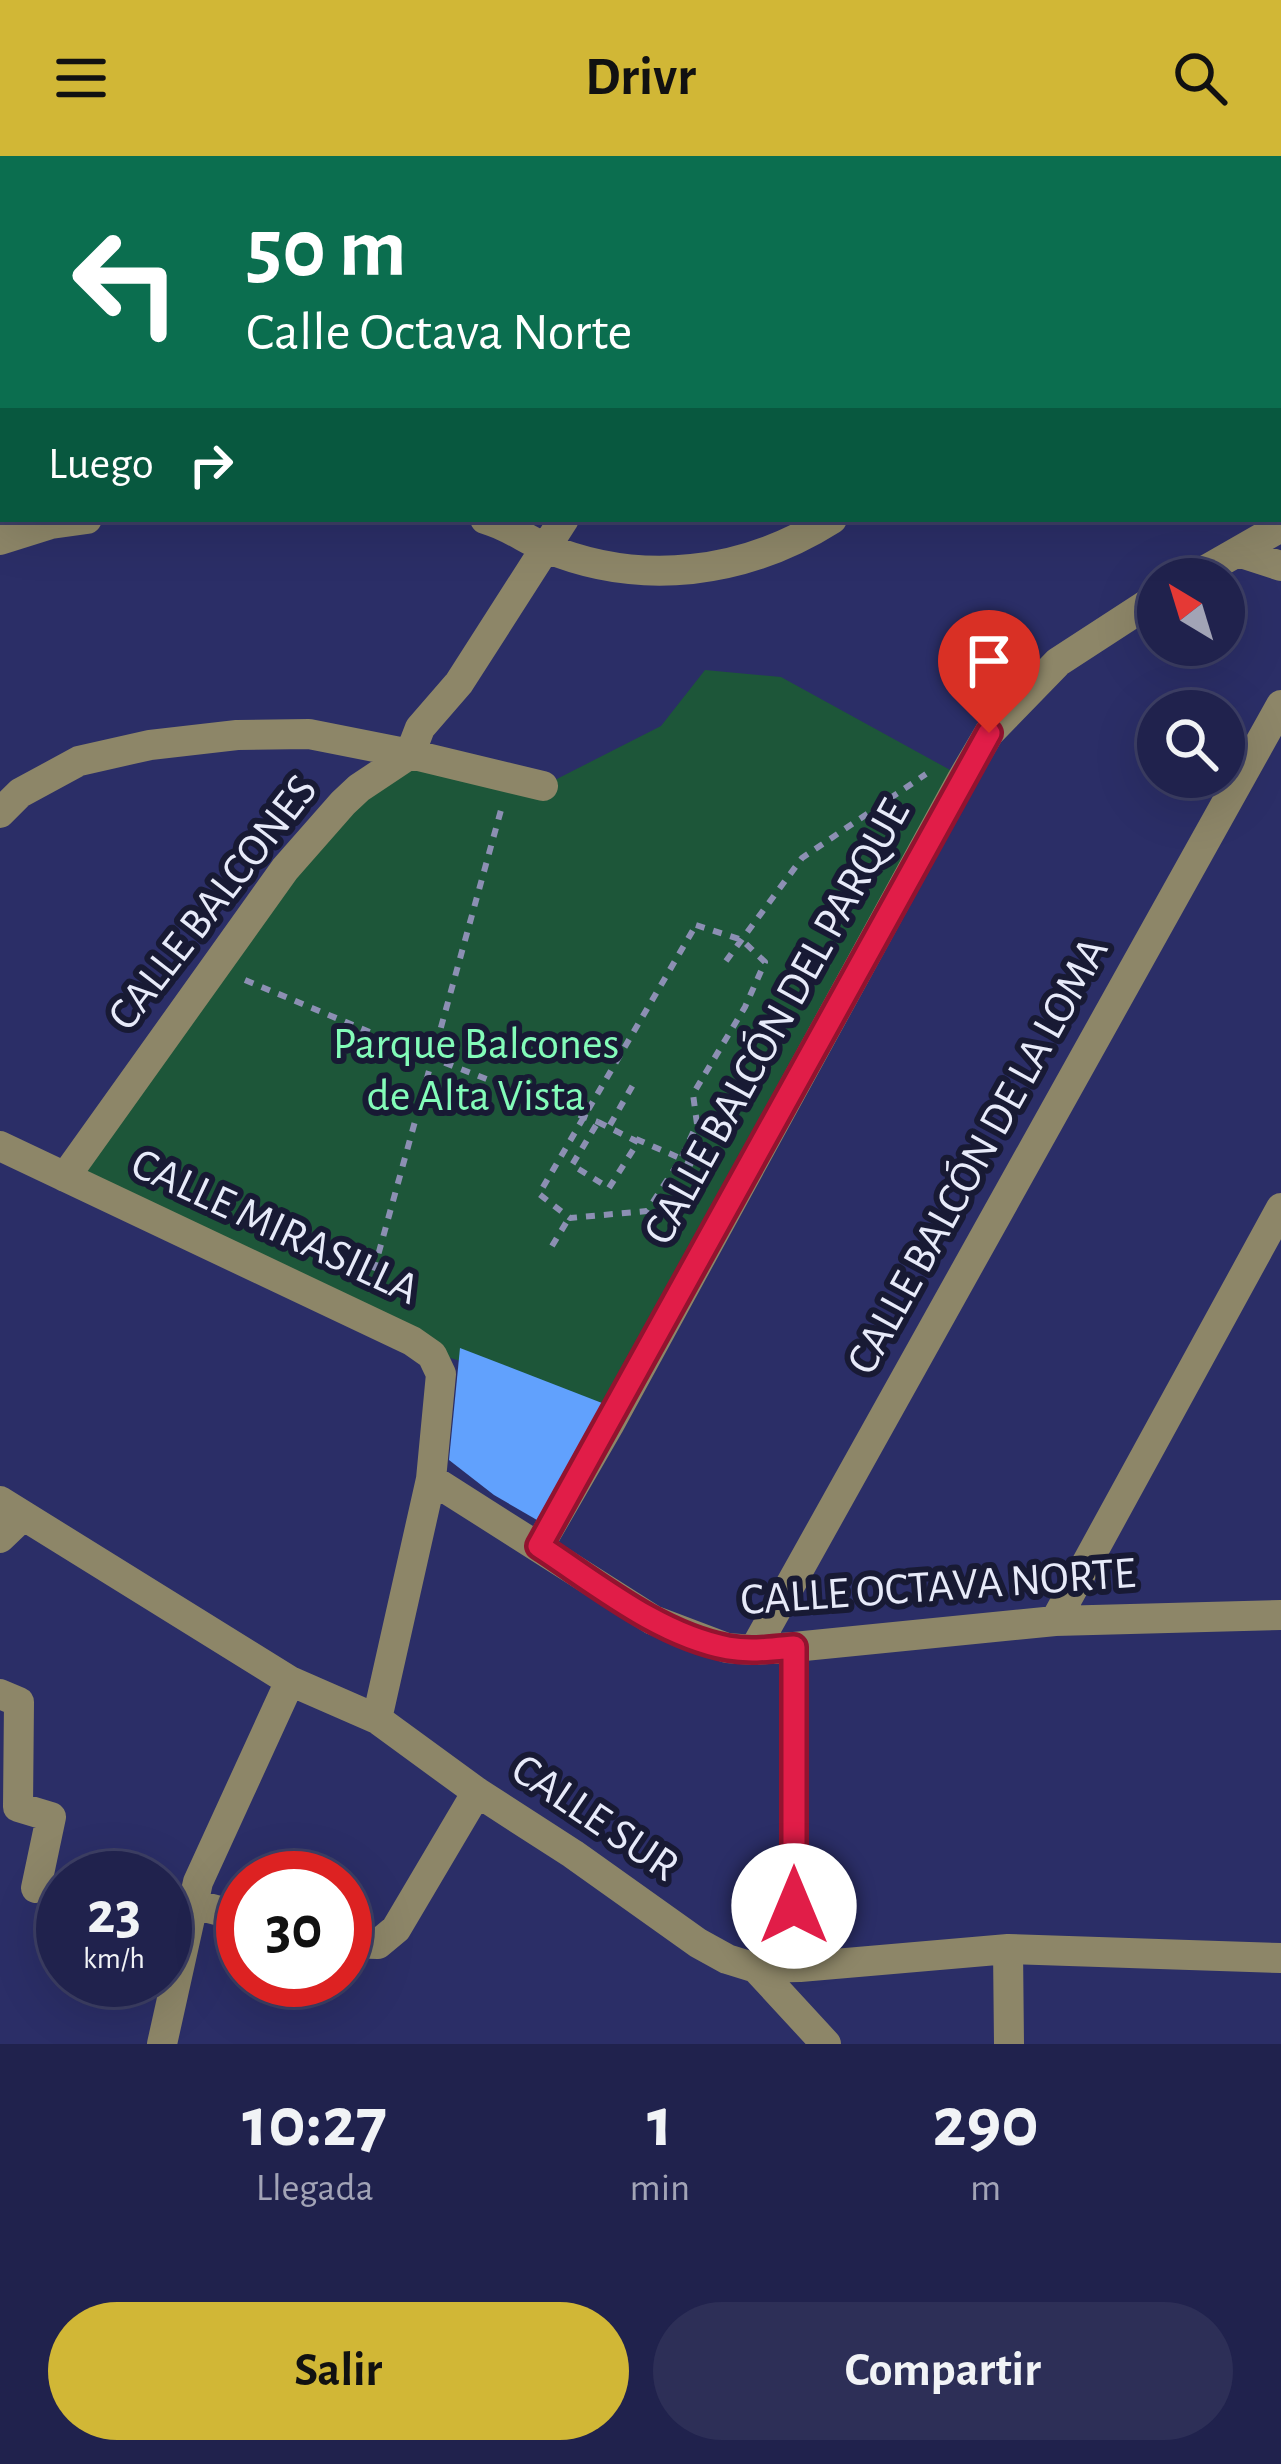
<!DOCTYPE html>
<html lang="es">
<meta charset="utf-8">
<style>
:root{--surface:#20224d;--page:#2d2f57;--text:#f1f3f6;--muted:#a2a4b6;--line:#3d3f65;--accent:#d1b736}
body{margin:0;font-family:"Alegreya Sans",sans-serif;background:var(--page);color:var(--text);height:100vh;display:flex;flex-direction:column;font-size:45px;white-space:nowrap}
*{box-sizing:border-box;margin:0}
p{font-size:39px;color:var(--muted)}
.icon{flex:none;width:66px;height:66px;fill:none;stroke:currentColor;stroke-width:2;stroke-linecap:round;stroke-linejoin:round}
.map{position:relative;height:1888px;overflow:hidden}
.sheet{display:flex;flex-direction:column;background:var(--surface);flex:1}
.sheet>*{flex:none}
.hud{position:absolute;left:0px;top:0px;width:1281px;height:366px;box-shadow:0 12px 48px #0002,0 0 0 3px var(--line);background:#0b6e4f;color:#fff;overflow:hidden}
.needle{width:78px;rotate:322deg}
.tools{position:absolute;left:1137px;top:402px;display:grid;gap:24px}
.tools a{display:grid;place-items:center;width:108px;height:108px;border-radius:50%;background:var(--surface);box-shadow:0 12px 48px #0002,0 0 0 3px var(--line);font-size:60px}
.speed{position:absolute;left:36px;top:1695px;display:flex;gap:24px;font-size:60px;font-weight:700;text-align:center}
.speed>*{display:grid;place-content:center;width:156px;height:156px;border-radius:50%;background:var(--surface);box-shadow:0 12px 48px #0002,0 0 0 3px var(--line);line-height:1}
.speed small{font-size:30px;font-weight:400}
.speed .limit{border:18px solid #d22;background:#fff;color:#111}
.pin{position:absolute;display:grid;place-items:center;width:102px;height:102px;color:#fff;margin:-123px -51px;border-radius:50% 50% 50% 0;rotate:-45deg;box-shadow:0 0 12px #0007}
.pin .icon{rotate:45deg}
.me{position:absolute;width:132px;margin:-66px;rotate:0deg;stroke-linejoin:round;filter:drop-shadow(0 0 9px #0008)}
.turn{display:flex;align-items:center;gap:42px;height:252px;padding:0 48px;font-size:54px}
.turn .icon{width:156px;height:156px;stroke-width:2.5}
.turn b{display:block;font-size:84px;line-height:102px}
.then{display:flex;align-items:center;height:114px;padding:0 48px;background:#0003;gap:24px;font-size:45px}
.eta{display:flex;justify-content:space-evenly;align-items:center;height:204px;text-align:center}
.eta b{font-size:72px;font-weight:700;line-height:84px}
.action{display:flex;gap:24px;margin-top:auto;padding:24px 48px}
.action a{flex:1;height:138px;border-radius:72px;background:var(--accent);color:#111;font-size:48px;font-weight:700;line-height:138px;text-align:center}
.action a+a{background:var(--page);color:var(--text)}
header{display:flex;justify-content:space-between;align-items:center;height:156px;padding:0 48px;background:var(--accent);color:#111;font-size:54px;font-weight:700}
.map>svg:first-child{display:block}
.green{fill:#1d5639}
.building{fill:#61a1fd}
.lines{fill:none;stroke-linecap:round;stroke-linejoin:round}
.path{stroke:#8c8fb3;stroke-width:6;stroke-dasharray:9 9;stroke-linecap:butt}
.minor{stroke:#8d8668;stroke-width:30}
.route-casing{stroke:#92132f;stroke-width:30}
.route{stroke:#e11d48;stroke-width:21}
.labels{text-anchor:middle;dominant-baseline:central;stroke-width:12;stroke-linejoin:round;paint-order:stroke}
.street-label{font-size:45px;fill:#e7eaf9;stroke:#181a34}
.park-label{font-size:45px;fill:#83fcb9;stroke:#181a34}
</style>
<header><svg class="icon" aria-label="menu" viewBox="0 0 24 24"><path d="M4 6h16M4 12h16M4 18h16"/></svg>Drivr<svg class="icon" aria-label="search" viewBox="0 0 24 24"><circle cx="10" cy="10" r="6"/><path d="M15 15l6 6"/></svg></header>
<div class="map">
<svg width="1281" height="1888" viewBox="0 0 1281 1888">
<rect width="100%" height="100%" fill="#2b2e67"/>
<path class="green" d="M705,514L781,521L952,615L602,1247L427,1195L65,1021L285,713L410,598L543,630L661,570Z"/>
<path class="building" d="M460,1192L602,1247L537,1364L494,1339L449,1304Z"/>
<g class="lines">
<path class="path" d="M696,769L742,784L765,806L745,851L693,938L697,968L681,1003L647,1055L570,1062L539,1038Z
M726,805L802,702L926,618
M245,824L432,902L598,966
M598,966L638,986L609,1032L572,1009Z
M610,969L634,927
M636,983L712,1016
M552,1090L569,1062
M369,1132L501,654"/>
<path class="minor" d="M660,3L661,0
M1244,3L1247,0
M0,117L3,116
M1278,164H1281
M485,363C507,369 524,382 544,391C641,432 745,418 832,363
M0,384L51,368L87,363
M1238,396L1281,410
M1190,423L1281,371
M0,657L20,637L79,605L150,589L237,579L309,578L410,598L543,630
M0,990L412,1185L432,1199L441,1218L431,1323L377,1563
M65,1021L285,713L343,647L359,632L410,598L420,572L459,527L564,363
M431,1323L653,1464L727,1492L754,1494L794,1491L1055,1465L1281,1459
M0,1345L290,1525L377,1563L477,1636L573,1698L698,1787L727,1803L756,1812L800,1811L1008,1793L1281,1802
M0,1382L23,1360
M539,1390L609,1269L962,623L989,577L1058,506L1158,441
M1055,1465L1281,1052
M794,1491V1751L800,1811
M754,1494L1281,549
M0,1538L19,1546L18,1651L51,1661L36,1732
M193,1748L243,1761
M345,1787L378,1788L396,1773L477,1636
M1008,1793L1009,1888
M756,1812L826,1888
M162,1888L198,1726L290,1525"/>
</g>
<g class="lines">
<defs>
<path id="route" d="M794,1750V1491C772,1493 750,1496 728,1492C659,1479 597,1428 539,1390L989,577"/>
</defs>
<use href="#route" class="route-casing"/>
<use href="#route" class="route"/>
</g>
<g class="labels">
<g class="street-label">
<text transform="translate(213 747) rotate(-52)">CALLE BALCONES</text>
<text transform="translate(777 866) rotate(-61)">CALLE BALCÓN DEL PARQUE</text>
<text transform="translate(978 1000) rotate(-61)">CALLE BALCÓN DE LA LOMA</text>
<text transform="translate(275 1071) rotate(25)">CALLE MIRASILLA</text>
<text transform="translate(938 1431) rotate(-4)">CALLE OCTAVA NORTE</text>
<text transform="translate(595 1662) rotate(34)">CALLE SUR</text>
</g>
<g class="park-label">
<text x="476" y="888">Parque Balcones<tspan x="476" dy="52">de Alta Vista</tspan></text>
</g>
</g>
</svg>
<div class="tools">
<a><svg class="needle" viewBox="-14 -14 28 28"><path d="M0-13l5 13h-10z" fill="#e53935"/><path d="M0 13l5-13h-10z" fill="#a2a4b6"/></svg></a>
<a><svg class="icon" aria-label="search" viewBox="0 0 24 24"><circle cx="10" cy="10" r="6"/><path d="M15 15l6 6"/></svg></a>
</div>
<div class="speed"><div>23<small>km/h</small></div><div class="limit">30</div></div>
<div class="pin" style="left:989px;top:577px;background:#d93025"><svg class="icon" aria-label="arrive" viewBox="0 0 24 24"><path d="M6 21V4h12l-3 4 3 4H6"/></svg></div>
<svg class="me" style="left:794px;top:1750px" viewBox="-20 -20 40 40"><circle r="19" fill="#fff"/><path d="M0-13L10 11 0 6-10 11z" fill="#e11d48"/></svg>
<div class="hud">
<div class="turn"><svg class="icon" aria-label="left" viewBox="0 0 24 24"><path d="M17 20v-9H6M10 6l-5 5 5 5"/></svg><div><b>50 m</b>Calle Octava Norte</div></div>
<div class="then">Luego<svg class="icon" aria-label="right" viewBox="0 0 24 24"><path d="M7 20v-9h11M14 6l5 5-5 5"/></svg></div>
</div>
</div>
<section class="sheet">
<div class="eta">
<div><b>10:27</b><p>Llegada</p></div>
<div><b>1</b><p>min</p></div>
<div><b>290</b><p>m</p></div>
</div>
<div class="action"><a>Salir</a><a>Compartir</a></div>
</section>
